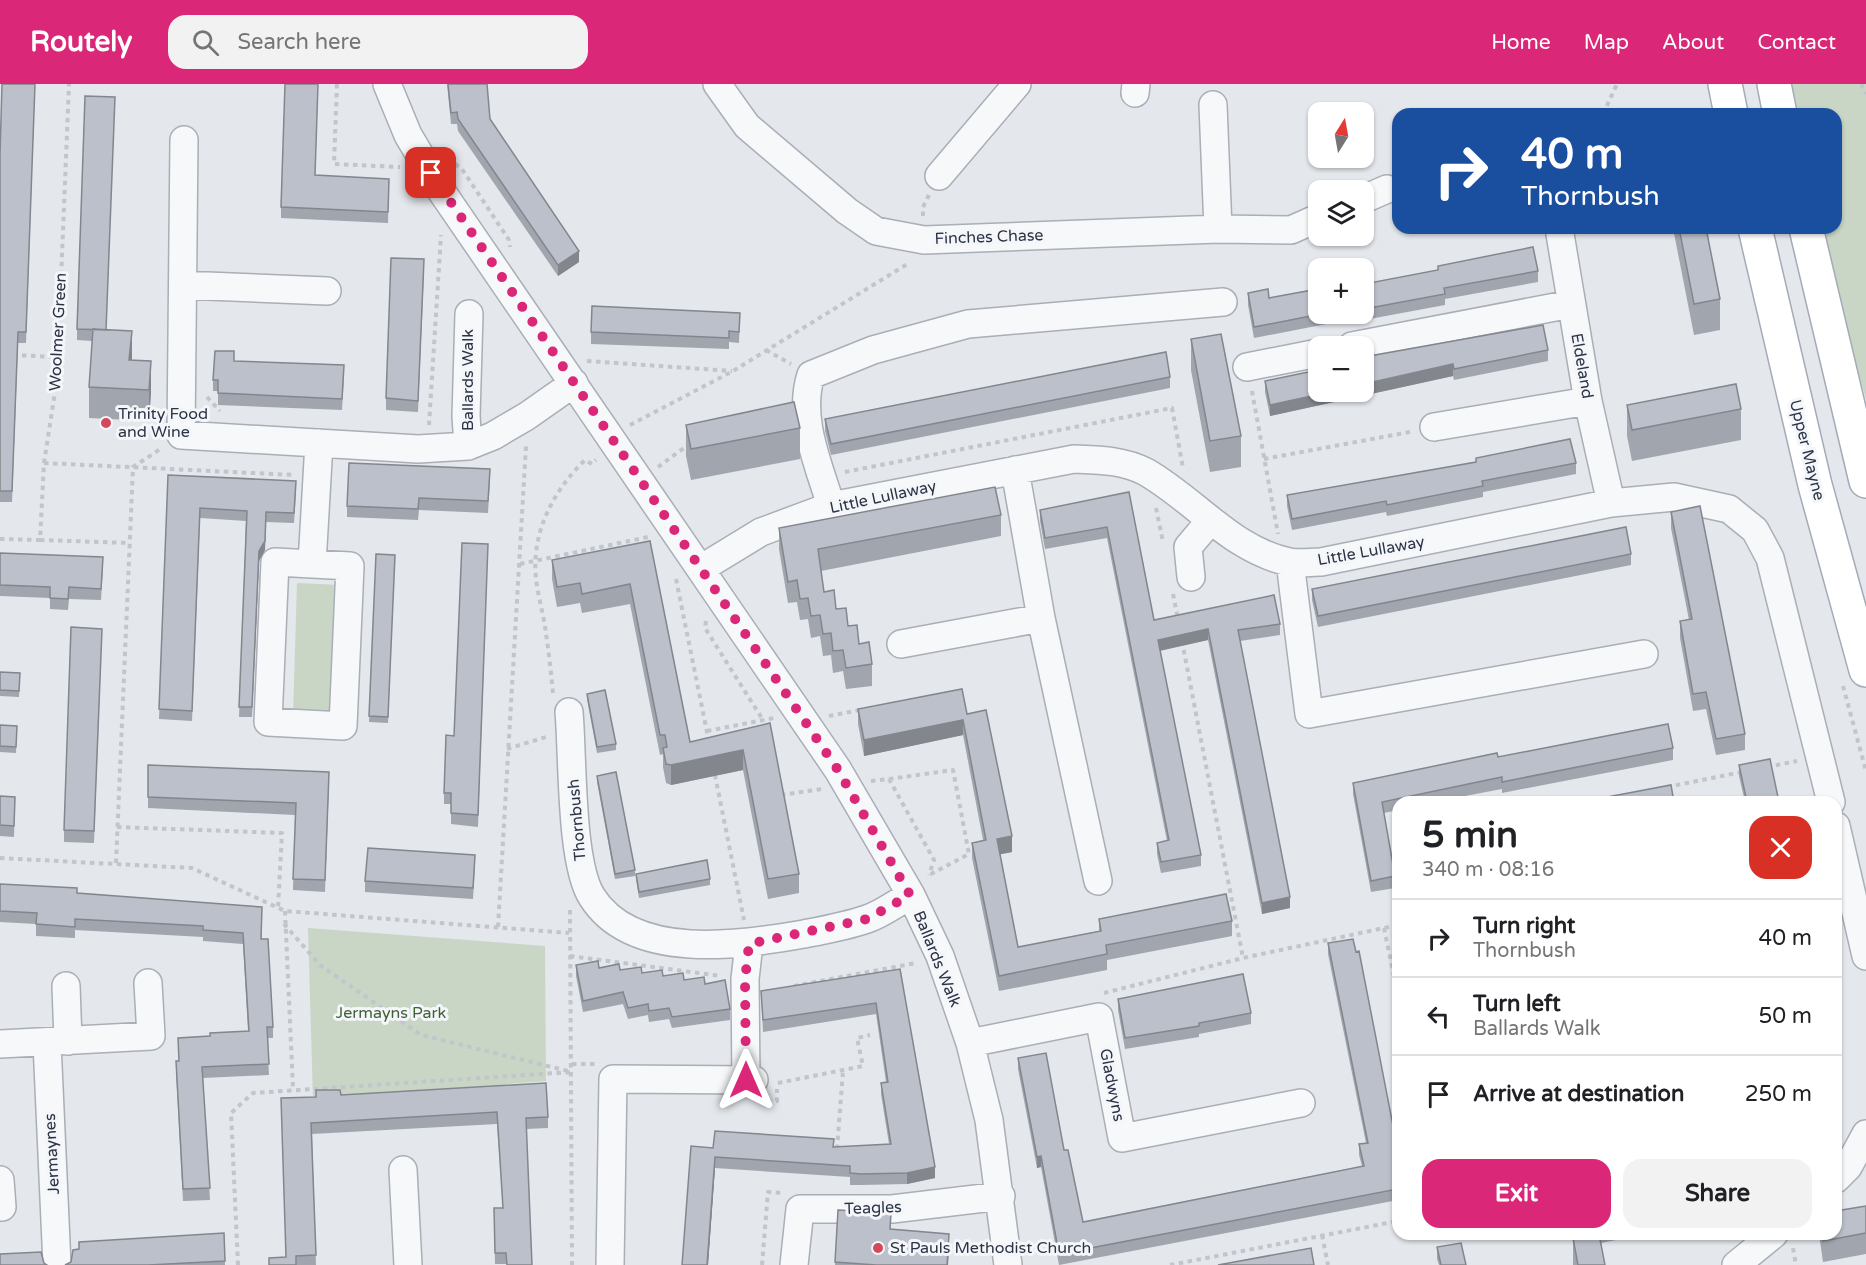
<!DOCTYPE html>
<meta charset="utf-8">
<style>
:root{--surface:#fff;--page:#f2f2f2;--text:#202124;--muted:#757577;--line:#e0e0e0;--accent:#db2777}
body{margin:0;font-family:"Varela Round",sans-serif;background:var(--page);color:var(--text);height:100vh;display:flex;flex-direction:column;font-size:22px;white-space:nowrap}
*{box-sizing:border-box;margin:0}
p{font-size:20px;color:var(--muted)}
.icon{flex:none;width:33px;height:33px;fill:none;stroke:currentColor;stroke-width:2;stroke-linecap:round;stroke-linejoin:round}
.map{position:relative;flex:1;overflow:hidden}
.panel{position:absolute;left:1392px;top:712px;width:450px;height:444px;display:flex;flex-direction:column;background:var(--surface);border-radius:18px;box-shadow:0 2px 4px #0004}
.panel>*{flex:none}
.banner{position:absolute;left:1392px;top:24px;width:450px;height:126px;border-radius:18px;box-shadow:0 2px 4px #0004;background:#1a4fa0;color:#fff;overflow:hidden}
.needle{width:39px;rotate:11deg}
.tools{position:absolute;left:1308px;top:18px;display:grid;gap:12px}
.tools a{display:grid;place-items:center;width:66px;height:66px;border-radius:12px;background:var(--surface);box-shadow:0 2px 4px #0004;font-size:30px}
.pin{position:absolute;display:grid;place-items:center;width:51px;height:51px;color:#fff;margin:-26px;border-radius:12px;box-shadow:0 3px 9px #0006}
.me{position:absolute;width:66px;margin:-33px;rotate:0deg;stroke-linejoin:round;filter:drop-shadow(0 0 4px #0008)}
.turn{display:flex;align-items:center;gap:21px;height:126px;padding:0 30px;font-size:27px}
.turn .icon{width:78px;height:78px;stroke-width:2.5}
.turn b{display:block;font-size:42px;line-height:51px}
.round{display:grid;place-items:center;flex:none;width:63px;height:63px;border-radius:18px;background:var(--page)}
.head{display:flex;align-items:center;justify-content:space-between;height:102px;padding:0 30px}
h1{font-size:36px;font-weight:700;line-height:45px}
.action{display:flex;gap:12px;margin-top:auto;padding:12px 30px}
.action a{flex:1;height:69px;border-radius:18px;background:var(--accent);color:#fff;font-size:24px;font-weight:700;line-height:69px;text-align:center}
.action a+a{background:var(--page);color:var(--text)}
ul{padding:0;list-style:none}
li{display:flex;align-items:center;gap:18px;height:78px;padding:0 30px;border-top:2px solid var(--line)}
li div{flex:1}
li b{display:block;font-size:22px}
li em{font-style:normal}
header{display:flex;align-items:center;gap:36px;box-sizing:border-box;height:84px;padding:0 30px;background:var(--accent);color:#fff}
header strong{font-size:28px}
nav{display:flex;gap:33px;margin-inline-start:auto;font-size:21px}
.search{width:420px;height:54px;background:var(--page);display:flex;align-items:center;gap:15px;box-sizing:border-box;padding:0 21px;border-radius:18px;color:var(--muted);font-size:22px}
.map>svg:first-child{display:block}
.green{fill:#c9d6c5}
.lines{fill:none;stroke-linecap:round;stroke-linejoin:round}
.minor-casing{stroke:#a9aeb7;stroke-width:30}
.major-casing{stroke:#a3abb8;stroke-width:36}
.path{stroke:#c2c5cb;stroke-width:4;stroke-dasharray:4.5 4.5;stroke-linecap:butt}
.minor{stroke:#f7f8fa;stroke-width:27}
.major{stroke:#fff;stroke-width:33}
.wall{fill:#a1a5ae}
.shaded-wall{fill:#83868d}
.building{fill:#bbc0ca;stroke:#83868d;stroke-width:1.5}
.route{stroke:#db2777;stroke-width:10;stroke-dasharray:0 18}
.poi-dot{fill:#d1495b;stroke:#f4f6f9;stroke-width:2}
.labels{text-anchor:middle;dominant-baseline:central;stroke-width:6;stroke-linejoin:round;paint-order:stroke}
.street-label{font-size:16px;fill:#2b3445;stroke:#f4f6f9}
.poi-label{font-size:16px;fill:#2b3445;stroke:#f4f6f9;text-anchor:start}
.park-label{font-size:16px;fill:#3f6138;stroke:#f4f6f9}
</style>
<header>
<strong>Routely</strong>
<div class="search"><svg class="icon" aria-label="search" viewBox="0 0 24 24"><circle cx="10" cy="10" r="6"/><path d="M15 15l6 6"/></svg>Search here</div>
<nav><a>Home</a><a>Map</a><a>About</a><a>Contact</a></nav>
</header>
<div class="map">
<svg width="1866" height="1181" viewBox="0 0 1866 1181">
<rect width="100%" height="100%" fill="#e4e7ec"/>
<path class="green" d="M1790,0H1866V315L1852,267L1824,144H1836V30H1797Z
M297,499L340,501L336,633L293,632Z
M308,844L545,862L546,997L313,1016Z"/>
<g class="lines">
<defs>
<path id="minor" d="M387,0L408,51L442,108L838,686L911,811L940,872L970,959L989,1036L1008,1181
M717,0L747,42L847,127L876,147L924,156L1218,145L1291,146L1318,134
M1135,9L1136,0
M1213,21L1218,145
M184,56L181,351L418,365L468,362L493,352L527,332L574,299
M939,92L1017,0
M1364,115L1387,105
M1559,144L1588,317L1611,419
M183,201L327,207
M1352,262L1571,220
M1247,283L1318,269
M1434,343L1588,317
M468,362L466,332L469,230
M1015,386L1041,534L1098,797
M831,422C819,381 797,334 811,291L873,266L968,240L1223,218
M275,478L350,482L343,642L268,638Z
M1290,478L1309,630L1644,570
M312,480L319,359
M702,484L761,448L831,422L1074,375C1099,376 1123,376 1146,388C1195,416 1232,466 1289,478C1299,480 1311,478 1321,478L1611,419L1674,413L1729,425L1755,446L1770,474L1831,718
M1191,493L1188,463L1210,437
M901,560L1041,534
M569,628C573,673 570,779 592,813C633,878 742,861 804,850C825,846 847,842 867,835C882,830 896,819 911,811
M1836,742L1866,872
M66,902L68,957
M47,959L57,1181
M970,959L1099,933L1122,1054L1301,1019
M0,960L151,952L148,899
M746,996L745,895L749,860
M403,1086L408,1181
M1836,1095L1848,1083L1866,1050
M0,1096L2,1123
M610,1181L613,995L754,996
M794,1181L800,1125H892L1001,1112
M1736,1181L1774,1150"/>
<path id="major" d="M1725,0L1731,30
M1774,0L1780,30
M1755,144L1815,401L1866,586
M1806,144L1866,397"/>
</defs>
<use href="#minor" class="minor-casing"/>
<use href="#major" class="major-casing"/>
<path class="path" d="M337,0L334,80L400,83
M1861,0L1866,10
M1603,30L1617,0
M455,80L462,85L509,156L510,163
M923,132V123L929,111
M766,266L791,280
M13,271L58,273
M587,277L732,287
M1252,307L1278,450
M207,313L220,327
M429,341L441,151
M630,341L733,287L909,179
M1264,375L1410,348
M44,379L295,391
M658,383L688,361
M845,388L1172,324L1183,384
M1156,424L1163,458
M0,455L40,456L44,379L57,295L69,0
M40,456L130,459
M520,480L648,453
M676,495L709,658
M1173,510L1178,535
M706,537L705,544L763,636
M1182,557L1243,874
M1843,602L1866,687
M553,609C551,589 549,569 546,550C544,531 538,513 536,495C531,449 553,407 585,376L592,380L596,376
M829,632L860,626
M707,647L774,634
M507,665L546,653
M1767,683L1797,677
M715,691L744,836
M889,695L953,686L969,770L929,791
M871,697L889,695L934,776L929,791
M1667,703L1742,688
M781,711L822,705
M117,743L282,749L278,824
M0,774L192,784L285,827L569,849
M116,779L133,383L162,364
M570,826L572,1181
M285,827L293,1005
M284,840L320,881L421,951L568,987
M498,843L526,362
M1384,844L1398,912
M570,872L721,892
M794,902L916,879
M1104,909L1243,874L1398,841
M572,980H595
M778,999L863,982L857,954L870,951
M767,1018L777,1017V1005
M837,1065L843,987
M1322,1151L1328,1181
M1793,1164L1796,1181
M238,1181L231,1029L253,1009L572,988
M762,1181L768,1108L782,1109
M1170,1181L1398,1137"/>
<use href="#minor" class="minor"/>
<use href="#major" class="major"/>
</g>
<path class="wall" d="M35,0L26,259H18L12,418H0V70Z
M447,0H487L490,35L579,178L558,192L458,47L457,40H451Z
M315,91L389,95L388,139L281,134V123Z
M1673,144H1706L1720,215V246L1694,251Z
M1438,182L1538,187V198L1445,215V221L1348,239L1347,236L1254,254L1248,221V209L1269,214L1318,230H1364V200L1438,186Z
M424,187L418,328L386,326V314Z
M740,229L739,259L729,258V265L591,260V248Z
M77,245L107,246L132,276L151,308L149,337L89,334V303L92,257L77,256Z
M1191,255L1241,352V383L1210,388L1191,286Z
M1548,266V277L1454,296L1453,292L1270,332L1265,308V297L1318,308L1364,273Z
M234,277L344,293L342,326L218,321V307H213V296Z
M1170,293V304L831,371L825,347V335Z
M1627,321L1741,325V356L1632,377L1627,352Z
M686,341L800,344V375L691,396L686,372Z
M1476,374L1576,379V390L1483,408V413L1387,432L1386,428L1292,446L1287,422V411L1476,378Z
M168,391L296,407L294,439L266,438L265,466L259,477L252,633H239L246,437L200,434L192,637L159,635Z
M490,396L488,429L419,426L418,436L347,433V422Z
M1129,408L1154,536L1280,540V551L1240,557L1290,824L1262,830L1208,556L1160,567L1201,771V782L1161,789L1157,770V759L1167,757L1107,454L1045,465L1040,437V426Z
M1671,428L1745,650V666L1716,671L1706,625L1693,627L1680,554V537L1689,536L1671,444Z
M1001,431V452L821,487L824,508L848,542L872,580V602L846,605L843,587L833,589L831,571L823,572L820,552L811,554L808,535L800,536L797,518L788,519L779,465V444Z
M650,457L690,658L770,639L799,790V809L768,815L743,686L671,701L666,699L663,683V670L660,671L630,520L582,529L580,519L557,523L552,495V476Z
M488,460L478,743L451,740V720H444V709Z
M0,469L103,484L101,516L69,515L68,526L50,525V514L0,512Z
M376,470L395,471L388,639L369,638Z
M1631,470V481L1318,543L1312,516V505Z
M102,545L94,759L64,758V746Z
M0,588L20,589L19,613L0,612Z
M587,610L616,660V666L597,669L587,615Z
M858,625L967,630L1012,768L1000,770L1018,863L1099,847V835L1232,837V852L1107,876V886L999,907L972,774V759L983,756L963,651L864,672L858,640Z
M0,641L17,642L16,669L0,668Z
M1673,664V676L1502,709V705L1433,718H1398V726L1384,729L1395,792V804L1371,808L1353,710V699L1498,673Z
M148,681L329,700L325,808L293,806L295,731L148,724Z
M1739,681L1779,718H1745L1739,692Z
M597,692L635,786V792L615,795L597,698Z
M0,712L15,713L14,753L0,752Z
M475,782L473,815L365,808V797Z
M636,790L710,795V801L639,814L636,795Z
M0,800L77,809L262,823V855L273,943V954H267L269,991L203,994L210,1116L183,1117L176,988V977H179L178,954L210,952L248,947L243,860L203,857V853L75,846V854L36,852V840L0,838Z
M1328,859L1398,1067V1116L1059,1181L1041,1083L1037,1084L1018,985V974L1064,1066L1083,1138L1362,1082L1359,1071V1060L1366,1059L1328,870Z
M576,881L663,892L705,900L730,925V936L672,944L669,935L649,938L648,931L628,935L623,920L583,928L576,892Z
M900,885L935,1094L907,1100L861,1101H850V1093L715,1084L708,1181H682L713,1064L834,1063L889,1060L881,1010V999L886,998L876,930L763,948L761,907Z
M1118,915L1251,929V940L1199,950V953L1125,965L1118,926Z
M1836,997L1840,1016V1027L1836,1028Z
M341,1011L548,1033V1044L526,1045L506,1180H495L494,1124H503L497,1040L312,1050L316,1181H269L286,1173L316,1013Z
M1866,1122V1170L1823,1178L1819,1150H1836Z
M838,1126L949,1166L948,1181H835Z
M224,1149L225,1181H65L71,1178L79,1165V1158Z
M1579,1150H1646L1601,1159L1605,1181H1573V1154L1580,1153Z
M1437,1163L1466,1181H1439L1437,1175Z"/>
<path class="shaded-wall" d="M579,167V178L558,192V181Z
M132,247V278L129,307V276Z
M151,277V308L149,337V306Z
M1453,280V292L1270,332V321L1330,308H1364V300Z
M266,428L265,466L259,477L252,633L259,467Z
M1208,545V556L1158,567V556Z
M963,636V651L864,672V656Z
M743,666V686L671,701V681Z
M1012,752V768L997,771V755Z
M1290,813V824L1262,830V819Z
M1041,1072V1083L1037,1084V1073Z
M715,1073V1084L708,1181H707Z
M935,1083V1094L907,1100V1089Z
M949,1150L948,1181H947Z"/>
<path class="building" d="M2,0H35L26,248H18L12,407H0V70Z
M285,0H318L315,91L389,95L388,128L281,123Z
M448,0H487L490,35L579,167L558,181L458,35L457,28L451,29Z
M85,12L115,13L106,246L77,245Z
M1679,144H1706L1720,215L1694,220Z
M1533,163L1538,187L1444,204L1445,210L1364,225V200L1438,186V182Z
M391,174L424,175L418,317L386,314Z
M1268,205L1269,214L1318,205V230H1321L1254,243L1248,209Z
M592,222L740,229L739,248L729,247V254L591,248Z
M1543,241L1548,266L1454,285L1453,280L1364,300V273Z
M93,245L132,247L129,276L151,277L149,306L89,303Z
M1221,250L1241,352L1210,357L1191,255Z
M215,267H234V277L344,281L342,315L218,309V296H213Z
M1166,268L1170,293L831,360L825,335Z
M1318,286V308H1330L1270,321L1265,297Z
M1736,300L1741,325L1632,346L1627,321Z
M794,318L800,344L691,365L686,341Z
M1570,355L1576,379L1482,397L1483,402L1387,421L1386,417L1292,435L1287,411L1476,378V374Z
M349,379L490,385L488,417L419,414L418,425L347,422Z
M168,391L296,397L294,429L266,428L265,457L259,467L252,623H239L247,427L200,424L192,627L159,625Z
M995,403L1001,431L818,465L824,508L834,506L836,525L846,524L848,542L857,541L859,560L869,558L872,580L846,584L843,566L833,567L831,549L823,550L820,531L811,532L808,514L800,515L797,496L788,498L779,444Z
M1129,408L1154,536L1274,511L1280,540L1238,546L1290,813L1262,819L1208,545L1158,556L1201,771L1161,778L1157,759L1169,756L1107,443L1045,454L1040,426Z
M1700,422L1745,650L1716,655L1706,608L1693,610L1680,537L1692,535L1671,428Z
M1626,443L1631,470L1318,532L1312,505Z
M650,457L690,658L770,639L799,790L768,795L743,666L671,681L666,680L663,664L667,663L665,651H660L630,500L582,510L580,499L557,503L552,476Z
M462,459L488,460L478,731L451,729V709H444L446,651L454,652Z
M0,469L103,473L101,505L69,503L68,515L50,514V503L0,501Z
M376,470L395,471L388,633L369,632Z
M71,543L102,545L94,747L64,746Z
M0,588L20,589L19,607L0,606Z
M962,605L967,630L986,626L1012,752L997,755L1018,863L1101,847L1099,835L1226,810L1232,837L1106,861L1107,870L999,892L972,759L986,756L963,636L864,656L858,625Z
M605,606L616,660L597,663L587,610Z
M1668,640L1673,664L1502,698V693L1382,718L1395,792L1371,797L1353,699L1497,669L1498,673Z
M0,641L17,642L16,663L0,662Z
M1770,675L1779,718H1747L1739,681Z
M148,681L329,688L325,796L293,795L296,719L148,713Z
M616,688L635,786L615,790L597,692Z
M1671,701L1674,718H1581Z
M0,712L15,713L14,742L0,741Z
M368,764L475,771L473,804L365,797Z
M707,776L710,795L639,808L636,790Z
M0,800L77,804V809L262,823L261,855H268L273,943H267L269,980L202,983L210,1104L183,1105L176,977H179L178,954L210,952V949L249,947L243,849L203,846V842L75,835V843L36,840L37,829L0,827Z
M1353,855L1356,868L1359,867L1398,1067V1105L1059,1170L1041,1072L1037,1073L1018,974L1046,969L1064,1066H1068L1083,1138L1364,1082L1359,1060L1368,1059L1328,859Z
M598,877L599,884L619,880L620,886L641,883L642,889L662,886L663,892L683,889L684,896L704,893L705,900L725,896L730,925L672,933L669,924L649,927L648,920L628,924L623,908L583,917L576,881Z
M900,885L935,1083L907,1089L861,1090L850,1089V1082L715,1073L707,1181H682L691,1062L713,1064L715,1047L834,1055L833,1063L891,1060L881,999L888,998L876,919L763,936L761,907Z
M1243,890L1251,929L1199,939V942L1125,954L1118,915Z
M1836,997L1840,1016L1836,1017Z
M546,999L548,1033L526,1034L532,1181H507L506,1169H495L494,1124H503L497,1028L311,1039L316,1171L296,1172V1181H269V1174L286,1173L281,1014L316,1013V1006H340L341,1011Z
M1866,1122V1149L1823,1157L1822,1150H1836V1127Z
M838,1126L891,1129L890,1145L949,1150L947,1181H876L835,1178Z
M224,1149L225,1177L148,1181H65L71,1178L73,1166L79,1165V1158Z
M1595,1150H1599L1605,1181H1578L1573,1154Z
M1461,1159L1466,1181H1441L1437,1163Z
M1311,1164L1314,1181H1218Z
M41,1168L44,1179L47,1181H0V1170Z"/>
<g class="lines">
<path class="route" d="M431,89L838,686L910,811L867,835L749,860L745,896L746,996"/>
</g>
<g class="poi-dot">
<circle cx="106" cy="339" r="6"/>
<circle cx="878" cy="1164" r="6"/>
</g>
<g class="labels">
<g class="street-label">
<text transform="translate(989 153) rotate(-2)">Finches Chase</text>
<text transform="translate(58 248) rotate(-87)">Woolmer Green</text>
<text transform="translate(1582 282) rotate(80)">Eldeland</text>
<text transform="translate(468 296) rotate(-90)">Ballards Walk</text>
<text transform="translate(1807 366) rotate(76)">Upper Mayne</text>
<text transform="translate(883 413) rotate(-12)">Little Lullaway</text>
<text transform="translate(1371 467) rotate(-10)">Little Lullaway</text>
<text transform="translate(577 736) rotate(-95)">Thornbush</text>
<text transform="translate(937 875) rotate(68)">Ballards Walk</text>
<text transform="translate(1112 1001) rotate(79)">Gladwyns</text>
<text transform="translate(52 1070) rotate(-93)">Jermaynes</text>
<text transform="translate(873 1124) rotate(-2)">Teagles</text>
</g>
<g class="poi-label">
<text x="118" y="330">Trinity Food<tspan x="118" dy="18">and Wine</tspan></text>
<text x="890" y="1164">St Pauls Methodist Church</text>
</g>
<g class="park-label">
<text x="391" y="929">Jermayns Park</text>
</g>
</g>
</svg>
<div class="tools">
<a><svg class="needle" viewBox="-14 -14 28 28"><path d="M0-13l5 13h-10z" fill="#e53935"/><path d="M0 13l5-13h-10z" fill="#757577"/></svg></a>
<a><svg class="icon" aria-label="layers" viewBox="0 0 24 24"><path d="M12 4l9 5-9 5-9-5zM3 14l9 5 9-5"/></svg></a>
<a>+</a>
<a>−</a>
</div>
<div class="pin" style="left:431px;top:89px;background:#d93025"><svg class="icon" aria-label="arrive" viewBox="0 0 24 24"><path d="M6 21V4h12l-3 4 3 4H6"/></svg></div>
<svg class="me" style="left:746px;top:996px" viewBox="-20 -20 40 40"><path d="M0-17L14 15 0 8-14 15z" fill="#db2777" stroke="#fff" stroke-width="4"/></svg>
<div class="banner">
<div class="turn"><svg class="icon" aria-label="right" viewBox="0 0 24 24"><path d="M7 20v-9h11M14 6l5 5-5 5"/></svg><div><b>40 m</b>Thornbush</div></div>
</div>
<section class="panel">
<div class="head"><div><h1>5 min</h1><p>340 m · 08:16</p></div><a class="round" style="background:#d93025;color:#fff"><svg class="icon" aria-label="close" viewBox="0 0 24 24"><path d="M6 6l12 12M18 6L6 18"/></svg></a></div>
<ul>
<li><svg class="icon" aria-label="right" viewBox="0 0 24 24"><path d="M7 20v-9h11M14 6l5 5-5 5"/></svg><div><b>Turn right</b><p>Thornbush</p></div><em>40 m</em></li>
<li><svg class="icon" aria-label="left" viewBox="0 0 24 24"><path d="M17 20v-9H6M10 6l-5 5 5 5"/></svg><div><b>Turn left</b><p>Ballards Walk</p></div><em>50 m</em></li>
<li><svg class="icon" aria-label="arrive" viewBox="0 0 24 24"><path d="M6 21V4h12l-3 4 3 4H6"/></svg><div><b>Arrive at destination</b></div><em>250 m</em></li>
</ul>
<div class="action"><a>Exit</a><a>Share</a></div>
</section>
</div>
